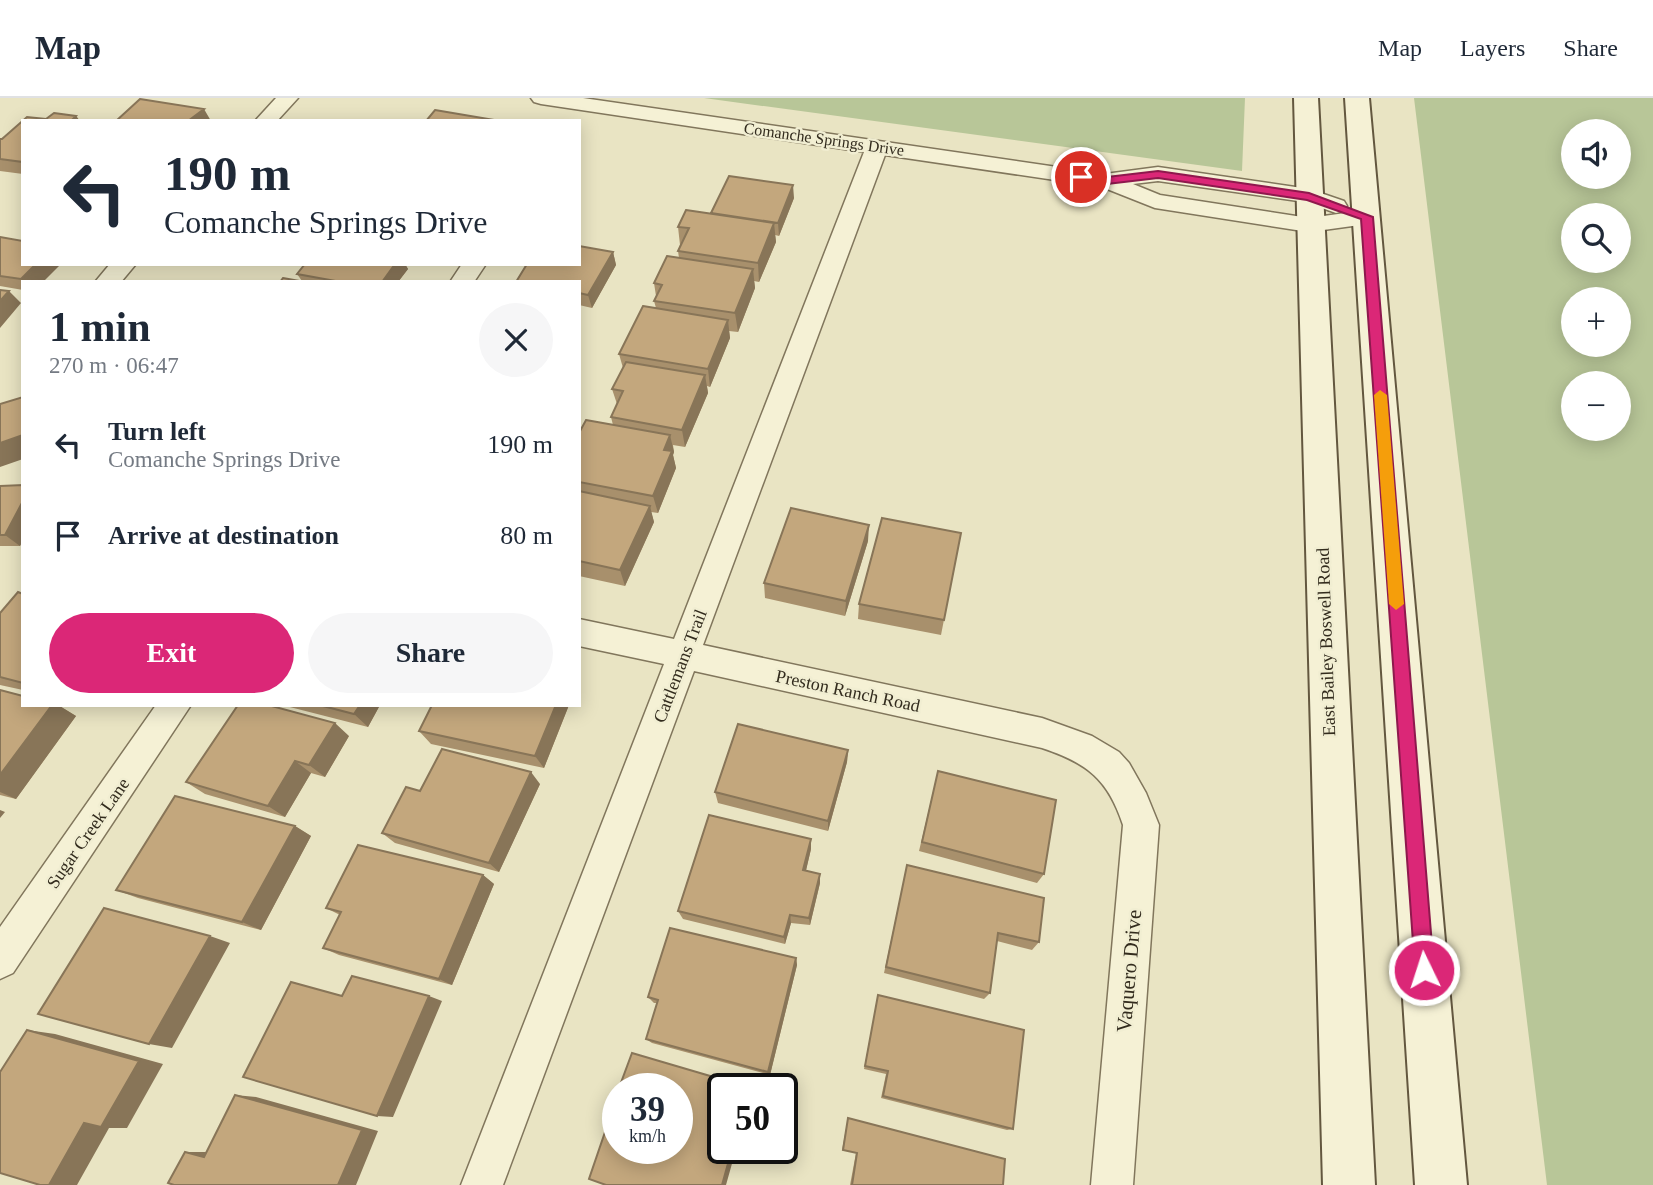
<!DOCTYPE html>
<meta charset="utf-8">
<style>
:root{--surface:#fff;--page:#f6f6f7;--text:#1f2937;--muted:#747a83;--line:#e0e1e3;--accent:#db2777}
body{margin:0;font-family:"Times New Roman",serif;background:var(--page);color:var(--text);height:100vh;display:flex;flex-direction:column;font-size:26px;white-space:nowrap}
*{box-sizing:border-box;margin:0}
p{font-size:23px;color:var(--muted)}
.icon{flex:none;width:38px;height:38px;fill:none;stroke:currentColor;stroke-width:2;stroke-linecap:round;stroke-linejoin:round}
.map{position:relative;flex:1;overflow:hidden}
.drawer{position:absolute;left:21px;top:182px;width:560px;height:427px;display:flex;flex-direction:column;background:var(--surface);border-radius:0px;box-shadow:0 4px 18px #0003}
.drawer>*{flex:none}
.banner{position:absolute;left:21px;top:21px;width:560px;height:147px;border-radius:0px;box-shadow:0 4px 18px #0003;background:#fff;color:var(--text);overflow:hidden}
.buttons{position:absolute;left:1561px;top:21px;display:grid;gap:14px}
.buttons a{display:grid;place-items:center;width:70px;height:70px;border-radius:50%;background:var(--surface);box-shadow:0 4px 18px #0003;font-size:35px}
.speed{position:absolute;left:602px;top:975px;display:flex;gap:14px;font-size:35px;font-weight:700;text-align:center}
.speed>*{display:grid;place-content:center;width:91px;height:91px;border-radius:50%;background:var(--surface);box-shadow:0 4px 18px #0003;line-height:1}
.speed small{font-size:18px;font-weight:400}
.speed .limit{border:4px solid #111;border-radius:10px;background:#fff;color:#111}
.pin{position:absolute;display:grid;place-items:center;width:60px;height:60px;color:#fff;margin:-30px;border:4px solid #fff;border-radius:50%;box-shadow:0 2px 7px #0007}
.me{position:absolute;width:77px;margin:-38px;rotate:356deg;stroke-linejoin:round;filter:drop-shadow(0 0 5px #0008)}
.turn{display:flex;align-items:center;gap:24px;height:147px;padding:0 28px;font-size:32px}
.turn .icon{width:91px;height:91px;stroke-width:2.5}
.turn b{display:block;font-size:49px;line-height:60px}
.round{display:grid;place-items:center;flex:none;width:74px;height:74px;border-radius:37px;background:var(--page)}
.overview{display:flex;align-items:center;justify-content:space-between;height:119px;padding:0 28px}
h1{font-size:42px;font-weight:600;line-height:52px}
.action{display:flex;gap:14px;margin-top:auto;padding:14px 28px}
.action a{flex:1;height:80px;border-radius:42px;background:var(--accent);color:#fff;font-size:28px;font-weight:600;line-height:80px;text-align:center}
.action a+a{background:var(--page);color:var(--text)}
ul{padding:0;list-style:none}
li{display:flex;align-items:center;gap:21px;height:91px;padding:0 28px}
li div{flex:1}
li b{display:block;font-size:26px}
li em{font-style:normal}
header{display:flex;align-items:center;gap:42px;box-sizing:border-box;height:98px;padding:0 35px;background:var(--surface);border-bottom:2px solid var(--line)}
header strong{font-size:33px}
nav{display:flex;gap:38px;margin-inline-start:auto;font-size:24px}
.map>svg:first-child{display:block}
.green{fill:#b8c698;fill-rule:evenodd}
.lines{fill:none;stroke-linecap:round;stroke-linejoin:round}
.street-casing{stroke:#81765c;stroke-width:3}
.secondary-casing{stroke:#63573f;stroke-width:4}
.street{fill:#f5f1d5;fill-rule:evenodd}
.secondary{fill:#f5f1d5;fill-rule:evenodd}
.wall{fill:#a8906c}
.shaded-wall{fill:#887558}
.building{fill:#c3a77d;stroke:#887558;stroke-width:2}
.route{fill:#db2777;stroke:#8e194d;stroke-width:2}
.slow{fill:#f59e0b}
.labels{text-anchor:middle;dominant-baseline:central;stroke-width:5;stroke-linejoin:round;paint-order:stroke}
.far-street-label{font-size:16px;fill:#332c1e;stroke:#f1eed2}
.street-label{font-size:18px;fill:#332c1e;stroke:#f1eed2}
.near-street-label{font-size:21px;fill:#332c1e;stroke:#f1eed2}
</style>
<header>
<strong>Map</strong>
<nav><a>Map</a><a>Layers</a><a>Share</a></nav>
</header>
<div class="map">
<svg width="1653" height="1087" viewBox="0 0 1653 1087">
<rect width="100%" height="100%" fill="#e9e4c3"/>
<path class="green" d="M704,0H1245L1242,73Z
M1414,0H1653V1087H1547ZM1573,33H1619V79H1573ZM1573,117H1619V163H1573ZM1573,201H1619V247H1573ZM1573,285H1619V331H1573Z"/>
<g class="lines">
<defs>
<path id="street" d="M276,0H298L277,23H255Z
M531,0H583L1105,76L1158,69L1309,91L1344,103L1347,108L1344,113L1336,115L1305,104L1158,83L1133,86L1160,97L1309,120L1367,112L1375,114L1378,119L1375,124L1367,126L1309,134L1155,110L1102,89L885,57L703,547L1042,620L1092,638L1119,654L1129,665L1146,695L1159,727L1133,1087H1091L1123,727C1108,681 1087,665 1042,650L694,573L503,1087H461L664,566L579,548V521L674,541L864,54L541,6L534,4Z
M110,166H136L121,184H95Z
M462,166H486L474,184H450Z
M156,607H191L13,875L0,881V829Z"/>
<path id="secondary" d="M1294,0H1318L1375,1087H1323Z
M1345,0H1369L1467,1087H1415Z"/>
</defs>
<use href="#street" class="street-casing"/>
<use href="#secondary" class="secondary-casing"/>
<use href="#street" class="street"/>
<use href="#secondary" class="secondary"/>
</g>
<path class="wall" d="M54,15L76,18L80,23H23V76L0,73V41H2L27,19L46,21Z
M794,100L779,138L775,137L776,144L759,184L754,183L755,190L738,234L729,233L730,240L710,289L707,288L708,295L685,349L673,347L674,354L673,357L676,370L658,415L651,414L654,424L625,488L579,478V335L613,327L611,319L617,306L612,291L623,270L619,256L656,210L654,203L656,198L654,185L679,160L678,153L680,147L678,129L711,115Z
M0,139L43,184H23V192L0,188Z
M613,154L616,167L592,210L579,207V184Z
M305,166H405L408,171L398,184H280L302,183L297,176Z
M23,387V442L20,448H0V388Z
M961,435L941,537L858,521L859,506Z
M868,443L845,518L765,500L764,485Z
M23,496V592L0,587V515Z
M0,592L52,607H58L76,618L16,701L0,697Z
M282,607H380L368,629Z
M569,607L544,670L431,646L419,633Z
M349,638L325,679L311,675L285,719L205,696L186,684Z
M848,652L847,664L828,733L718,705L715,694Z
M938,673L1044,776L1037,785L919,753Z
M540,686L499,774L395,745L382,735L420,693Z
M295,728L311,738L261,832L138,800L116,792Z
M811,751L806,772L820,785L810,827L791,825L785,846L683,821L678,813Z
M907,767L1039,844L1032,852L997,843L990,895L984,901L884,875Z
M483,777L494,786L452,887L339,857L323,850L340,817L326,810Z
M796,860L797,867L770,977L652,945L646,941L657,905H654L648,899Z
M878,897L1013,1031L1007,1032L881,1000L886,976L864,971Z
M848,1020L1003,1087H850L856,1055L842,1052Z"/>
<path class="shaded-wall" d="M204,11L211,23H188Z
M76,18L80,23H71Z
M793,87L794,100L779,138L778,125Z
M774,125L776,144L759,184L758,165Z
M613,154L616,167L592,210L588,197Z
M36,166H61L43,184H23L21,181Z
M395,166H405L408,171L398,184H382Z
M753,171L755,190L738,234L735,215Z
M9,193L21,205L0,230V203Z
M728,222L730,240L710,289L708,271Z
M705,277L708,295L685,349L682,332Z
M23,337V361L0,369V345Z
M670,337L674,354L673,357L676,370L658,415L653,398L664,352Z
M23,403V442L20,448L5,437Z
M650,408L654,424L625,488L620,472Z
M869,427L868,443L845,518L846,503Z
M52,607H58L76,618L16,701L0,694V677Z
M360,607H380L368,629L354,616Z
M556,607H569L544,670L535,658Z
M335,625L349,638L325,679L309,667Z
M848,652L847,664L828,733V723Z
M295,663L311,675L285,719L268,708Z
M531,674L540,686L499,774L489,765Z
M0,712L5,714L0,720Z
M295,728L311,738L261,832L242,824Z
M811,741V751L804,781L803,772Z
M820,776V785L810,827L809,820Z
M483,777L494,786L452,887L439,881Z
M790,817L791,825L785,846L784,839Z
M210,838L230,845L172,950L149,946Z
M796,860L797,867L770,977L768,974Z
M429,898L442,903L393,1019L377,1018Z
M27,932L55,936L163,966L127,1030H109L77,1087H49Z
M235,997L256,999L378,1033L356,1087H338Z
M735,1050H738L735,1062H733L726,1087H722L729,1062Z
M185,1054H208L204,1059Z"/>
<path class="building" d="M140,1L204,11L188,23H116Z
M435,12L500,23H426Z
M54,15L76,18L71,23H23V64L0,61V41H2L27,19L46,21Z
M729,78L793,87L778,125L711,115Z
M686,112L774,125L758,165L678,153L689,130L678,129Z
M0,139L23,143V166H36L21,181L0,178Z
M579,148L613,154L588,197L579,195V184H516L527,166H579Z
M667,158L753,171L735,215L654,203L662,187L654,185Z
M305,166H395L382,184H341L297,176Z
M283,180L305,184H280Z
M0,192L9,193L0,203Z
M643,208L728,222L708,271L619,256Z
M626,264L705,277L682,332L611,319L623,293L612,291Z
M23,299V337L0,345V306Z
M586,322L670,337L664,352L672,353L653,398L579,384V335Z
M23,387V403L5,437H0V388Z
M579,393L650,408L620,472L579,463Z
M791,410L869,427L846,503L764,485Z
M882,420L961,435L944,522L859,506Z
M18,494L23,496V585L0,579V515Z
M0,592L23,598V607H52L0,677Z
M238,607H268L335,625L309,667L295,663L268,708L186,684Z
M319,607H360L354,616Z
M432,607H556L535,658L419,633Z
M738,626L848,652L828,723L715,694Z
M442,651L531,674L489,765L382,735L406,689L420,693Z
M938,673L1056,702L1044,776L922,744Z
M175,698L295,728L242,824L116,792Z
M709,717L811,741L803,772L820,776L809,820L790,817L784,839L678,813Z
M358,747L483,777L439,881L323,850L341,814L326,810Z
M907,767L1044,800L1039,844L998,835L990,895L886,869Z
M104,810L210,838L149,946L38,916Z
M670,830L796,860L768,974L646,941L658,902L648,899Z
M352,878L429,898L377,1018L243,979L291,884L342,898Z
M878,897L1024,932L1013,1031L883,998L888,973L865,968Z
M27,932L139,963L101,1029L84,1025L49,1087H40L0,1075V974Z
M632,955L751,990H723V1050H735L732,1062H729L722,1087H606L589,1081L618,996V1050H677V990H619Z
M235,997L362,1032L338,1087H174L168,1085L185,1054L204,1059Z
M848,1020L1005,1061L1003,1087H852L857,1055L843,1052Z"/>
<path class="route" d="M1158,73L1309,95L1373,119L1434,872L1431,879L1424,881L1417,879L1415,872L1361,121L1307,102L1158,80L1107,86L1076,79L1081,75L1107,79Z"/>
<path class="slow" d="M1380,292L1387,297L1404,506L1396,512L1389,506L1374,297Z"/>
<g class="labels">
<g class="far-street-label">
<text transform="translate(824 41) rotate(8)">Comanche Springs Drive</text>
</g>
<g class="street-label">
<text transform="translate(1326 544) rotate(-92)">East Bailey Boswell Road</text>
<text transform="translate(680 568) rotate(-69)">Cattlemans Trail</text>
<text transform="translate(848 593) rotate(12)">Preston Ranch Road</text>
<text transform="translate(88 735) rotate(-55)">Sugar Creek Lane</text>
</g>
<g class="near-street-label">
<text transform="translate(1129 873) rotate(-85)">Vaquero Drive</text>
</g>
</g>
</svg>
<div class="buttons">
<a><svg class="icon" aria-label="sound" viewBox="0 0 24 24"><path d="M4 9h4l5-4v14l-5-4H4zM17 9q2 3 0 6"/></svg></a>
<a><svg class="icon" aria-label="search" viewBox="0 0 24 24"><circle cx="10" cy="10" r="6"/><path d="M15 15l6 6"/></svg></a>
<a>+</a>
<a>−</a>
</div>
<div class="speed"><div>39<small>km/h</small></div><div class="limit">50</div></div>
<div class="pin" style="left:1081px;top:79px;background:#d93025"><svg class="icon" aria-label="arrive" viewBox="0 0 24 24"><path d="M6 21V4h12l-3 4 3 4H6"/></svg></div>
<svg class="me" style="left:1424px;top:872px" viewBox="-20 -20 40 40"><circle r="17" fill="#db2777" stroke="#fff" stroke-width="3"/><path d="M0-11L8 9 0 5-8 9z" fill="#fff"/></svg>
<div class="banner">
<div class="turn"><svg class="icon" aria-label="left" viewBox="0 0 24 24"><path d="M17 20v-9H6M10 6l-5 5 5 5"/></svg><div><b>190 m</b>Comanche Springs Drive</div></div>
</div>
<section class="drawer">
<div class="overview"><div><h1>1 min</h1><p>270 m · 06:47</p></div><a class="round"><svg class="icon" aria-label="close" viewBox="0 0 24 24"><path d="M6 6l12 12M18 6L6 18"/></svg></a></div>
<ul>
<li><svg class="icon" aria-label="left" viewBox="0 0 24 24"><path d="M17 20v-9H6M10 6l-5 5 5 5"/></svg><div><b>Turn left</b><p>Comanche Springs Drive</p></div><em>190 m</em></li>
<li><svg class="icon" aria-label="arrive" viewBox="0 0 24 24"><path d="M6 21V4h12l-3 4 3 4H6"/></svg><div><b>Arrive at destination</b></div><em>80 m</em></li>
</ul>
<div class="action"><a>Exit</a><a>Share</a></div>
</section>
</div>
